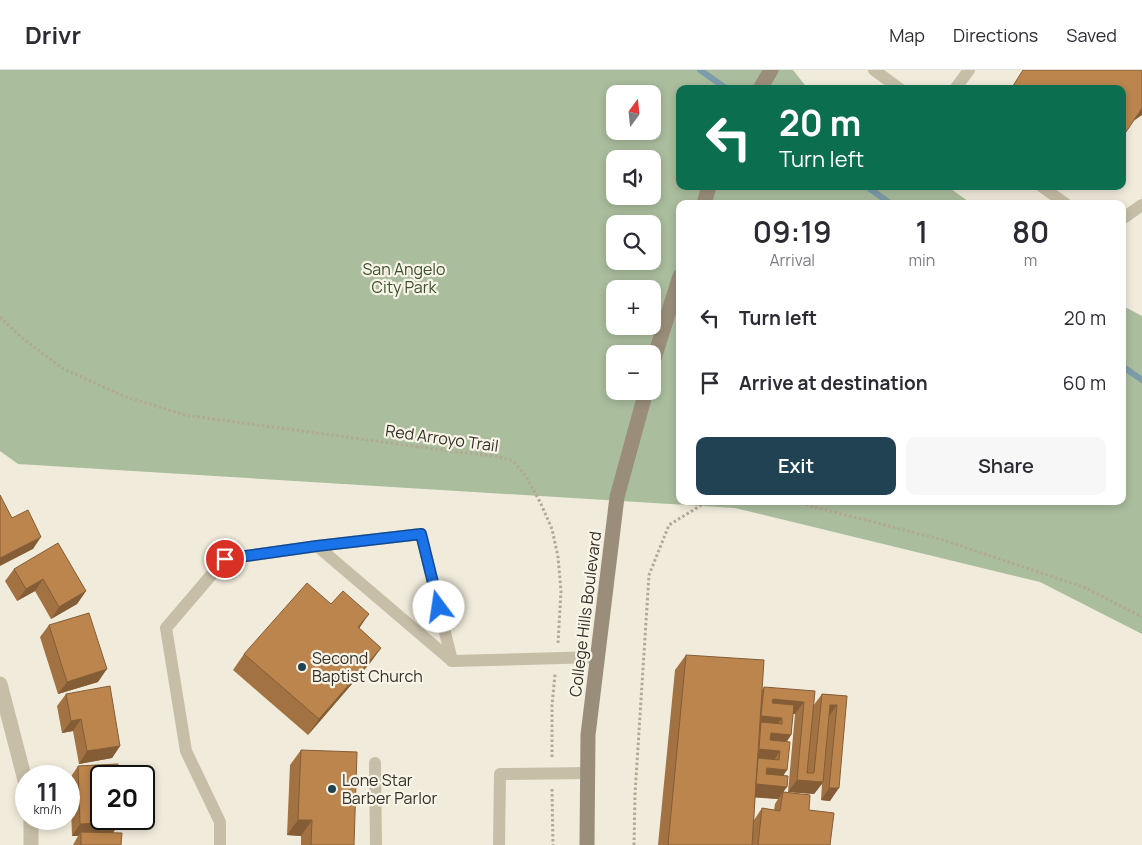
<!DOCTYPE html>
<meta charset="utf-8">
<style>
:root{--surface:#fff;--page:#f7f7f7;--text:#2b2b33;--muted:#7c7c81;--line:#e1e1e2;--accent:#214252}
body{margin:0;font-family:Manrope,sans-serif;background:var(--page);color:var(--text);height:100vh;display:flex;flex-direction:column;font-size:19px;white-space:nowrap}
*{box-sizing:border-box;margin:0}
p{font-size:16px;color:var(--muted)}
.icon{flex:none;width:28px;height:28px;fill:none;stroke:currentColor;stroke-width:2;stroke-linecap:round;stroke-linejoin:round}
.map{position:relative;flex:1;overflow:hidden}
.side{position:absolute;left:676px;top:130px;width:450px;height:305px;display:flex;flex-direction:column;background:var(--surface);border-radius:10px;box-shadow:0 2px 8px #0003}
.side>*{flex:none}
.guide{position:absolute;left:676px;top:15px;width:450px;height:105px;border-radius:10px;box-shadow:0 2px 8px #0003;background:#0b6e4f;color:#fff;overflow:hidden}
.needle{width:32px;rotate:15deg}
.buttons{position:absolute;left:606px;top:15px;display:grid;gap:10px}
.buttons a{display:grid;place-items:center;width:55px;height:55px;border-radius:10px;background:var(--surface);box-shadow:0 2px 8px #0003;font-size:25px}
.speed{position:absolute;left:15px;top:695px;display:flex;gap:10px;font-size:25px;font-weight:700;text-align:center}
.speed>*{display:grid;place-content:center;width:65px;height:65px;border-radius:50%;background:var(--surface);box-shadow:0 2px 8px #0003;line-height:1}
.speed small{font-size:12px;font-weight:400}
.speed .limit{border:2px solid #111;border-radius:8px;background:#fff;color:#111}
.pin{position:absolute;display:grid;place-items:center;width:42px;height:42px;color:#fff;margin:-21px;border:2px solid #fff;border-radius:50%;box-shadow:0 1px 5px #0007}
.me{position:absolute;width:55px;margin:-28px;rotate:346deg;stroke-linejoin:round;filter:drop-shadow(0 0 4px #0008)}
.turn{display:flex;align-items:center;gap:18px;height:105px;padding:0 20px;font-size:22px}
.turn .icon{width:65px;height:65px;stroke-width:2.5}
.turn b{display:block;font-size:35px;line-height:42px}
.eta{display:flex;justify-content:space-evenly;align-items:center;height:85px;text-align:center}
.eta b{font-size:30px;font-weight:600;line-height:35px}
.action{display:flex;gap:10px;margin-top:auto;padding:10px 20px}
.action a{flex:1;height:58px;border-radius:10px;background:var(--accent);color:#fff;font-size:20px;font-weight:600;line-height:58px;text-align:center}
.action a+a{background:var(--page);color:var(--text)}
ul{padding:0;list-style:none}
li{display:flex;align-items:center;gap:15px;height:65px;padding:0 20px}
li div{flex:1}
li b{display:block;font-size:19px}
li em{font-style:normal}
header{display:flex;align-items:center;gap:30px;box-sizing:border-box;height:70px;padding:0 25px;background:var(--surface);border-bottom:1px solid var(--line)}
header strong{font-size:24px}
nav{display:flex;gap:28px;margin-inline-start:auto;font-size:18px}
.map>svg:first-child{display:block}
.green{fill:#aabd9d;fill-rule:evenodd}
.lines{fill:none;stroke-linecap:round;stroke-linejoin:round}
.stream{stroke:#7d9caa;stroke-width:6}
.path{stroke:#b2a993;stroke-width:3;stroke-dasharray:2.5 2.5;stroke-linecap:butt}
.lane{stroke:#c7bea8;stroke-width:12}
.street{stroke:#c7bea8;stroke-width:15}
.secondary{stroke:#9a8e7a;stroke-width:15}
.wall{fill:#a27242;fill-rule:evenodd}
.shaded-wall{fill:#845d36}
.building{fill:#bc854d;stroke:#845d36}
.route-casing{stroke:#114b97;stroke-width:12}
.route{stroke:#1a73e8;stroke-width:9}
.poi-dot{fill:#214252;stroke:#f8f4e7;stroke-width:2}
.labels{text-anchor:middle;dominant-baseline:central;stroke-width:4.5;stroke-linejoin:round;paint-order:stroke}
.park-label{font-size:16px;fill:#3b502e;stroke:#f8f4e7}
.street-label{font-size:16px;fill:#342f28;stroke:#f8f4e7}
.poi-label{font-size:16px;fill:#342f28;stroke:#f8f4e7;text-anchor:start}
</style>
<header>
<strong>Drivr</strong>
<nav><a>Map</a><a>Directions</a><a>Saved</a></nav>
</header>
<div class="map">
<svg width="1142" height="775" viewBox="0 0 1142 775">
<rect width="100%" height="100%" fill="#f0ebdb"/>
<path class="green" d="M0,0H793L808,19H680V116H947L972,134H680V431H1122L1123,236L1142,246V564L1040,512L735,438L18,394L0,381ZM615,24H652V61H615ZM615,89H652V126H615ZM615,154H652V191H615ZM615,219H652V256H615ZM615,284H652V321H615Z"/>
<g class="lines">
<path class="stream" d="M700,0L727,19
M866,116L891,134
M1122,296L1142,310"/>
<path class="path" d="M0,247L21,267L62,298L123,326L185,345L449,381L495,386L513,391L526,406L541,434L552,459L558,487L561,521L558,573
M791,431L943,470L1086,518L1142,547
M552,687V636L555,604
M552,719L553,775
M634,775L635,724L649,505L669,455L708,431"/>
<path class="lane" d="M874,0L900,19
M955,19L969,0
M1041,116L1066,134
M1122,149L1142,135
M452,591L317,476L421,464L452,591L598,587
M375,693L376,775
M220,775V752L186,681L166,558L225,489L317,476
M499,775L500,704L588,703"/>
<path class="street" d="M0,614L26,714
M31,775V749"/>
<path class="secondary" d="M760,19L771,0
M704,134L709,116
M652,295L680,206
M587,775L588,665L617,427L646,321"/>
</g>
<path class="wall" d="M14,499L86,521L77,534L51,549L35,521L17,531L5,511Z
M49,555L98,612L58,624L40,567Z
M359,558L381,578L370,593L308,665L233,600L244,584Z
M686,585L762,620L764,617L813,636L822,624L847,626L830,731L821,730L822,714L814,724L788,722L795,644H793L791,665L787,671L784,705V722L809,740L830,775H658L675,600ZM755,727L778,729L775,734L774,740L762,738L754,750Z
M66,624L120,676L112,688L79,694L73,661L62,663L57,636Z
M301,680L354,775H301V766L287,765L290,695Z
M78,696L113,763L121,775H73L78,766H72L70,708Z"/>
<path class="shaded-wall" d="M1142,38V45L1132,52Z
M41,467L33,479L0,496V488Z
M43,509L35,521L17,531L26,519Z
M86,521L77,534L51,549L59,537Z
M369,544L358,560V557Z
M381,578L370,593L308,665L319,649Z
M107,599L98,612L58,624L67,612Z
M773,629L804,632L795,644L764,641Z
M830,635H837L828,648Z
M761,646L782,648L774,660L761,652L757,658H753Z
M81,649L73,661L62,663L71,651Z
M771,663L791,665L783,677L762,675Z
M120,676L112,688L79,694L87,681Z
M759,679L780,681L772,693L755,692Z
M767,698L787,700L779,712L758,710Z
M797,710L823,712L814,724L788,722Z
M756,714L787,717L778,729L747,727Z
M829,718H839L830,731L821,730Z
M298,750H312L301,766L287,765Z
M121,752L112,764L81,762L78,766H72L80,754Z"/>
<path class="building" d="M1023,0H1142V38L1122,68V19H1011Z
M0,425L12,448L28,440L41,467L0,488Z
M58,473L86,521L59,537L43,509L26,519L14,499Z
M307,513L331,534L343,521L369,544L358,557L381,578L319,649L244,584Z
M89,543L107,599L67,612L49,555Z
M686,585L764,590L752,775H668Z
M110,616L120,676L87,681L81,649L71,651L66,624Z
M764,617L815,621L807,703H814L822,624L847,626L839,718H829L837,635H830L823,712L797,710L804,632L773,629L772,633L794,635L791,665L771,663L770,670L790,672L787,700L767,698L766,704L788,706L787,717L756,714L758,688L779,690L780,681L759,679L761,652L782,654V648L761,646Z
M301,680L357,682L354,775H311L312,750H298Z
M118,694V706H101V749H120L121,752L80,754L78,696Z
M783,722L810,725L809,740L834,743L830,775H758L762,738L780,741Z
M81,762L122,763L121,775H81Z"/>
<g class="lines">
<defs>
<path id="route" d="M225,489L317,476L421,464L439,537"/>
</defs>
<use href="#route" class="route-casing"/>
<use href="#route" class="route"/>
</g>
<g class="poi-dot">
<circle cx="302" cy="597" r="5"/>
<circle cx="332" cy="719" r="5"/>
</g>
<g class="labels">
<g class="park-label">
<text x="404" y="199">San Angelo<tspan x="404" dy="18">City Park</tspan></text>
</g>
<g class="street-label">
<text transform="translate(442 368) rotate(8)">Red Arroyo Trail</text>
<text transform="translate(585 544) rotate(-83)">College Hills Boulevard</text>
</g>
<g class="poi-label">
<text x="312" y="588">Second<tspan x="312" dy="18">Baptist Church</tspan></text>
<text x="342" y="710">Lone Star<tspan x="342" dy="18">Barber Parlor</tspan></text>
</g>
</g>
</svg>
<div class="buttons">
<a><svg class="needle" viewBox="-14 -14 28 28"><path d="M0-13l5 13h-10z" fill="#e53935"/><path d="M0 13l5-13h-10z" fill="#7c7c81"/></svg></a>
<a><svg class="icon" aria-label="sound" viewBox="0 0 24 24"><path d="M4 9h4l5-4v14l-5-4H4zM17 9q2 3 0 6"/></svg></a>
<a><svg class="icon" aria-label="search" viewBox="0 0 24 24"><circle cx="10" cy="10" r="6"/><path d="M15 15l6 6"/></svg></a>
<a>+</a>
<a>−</a>
</div>
<div class="speed"><div>11<small>km/h</small></div><div class="limit">20</div></div>
<div class="pin" style="left:225px;top:489px;background:#d93025"><svg class="icon" aria-label="arrive" viewBox="0 0 24 24"><path d="M6 21V4h12l-3 4 3 4H6"/></svg></div>
<svg class="me" style="left:439px;top:537px" viewBox="-20 -20 40 40"><circle r="19" fill="#fff"/><path d="M0-13L10 11 0 6-10 11z" fill="#1a73e8"/></svg>
<div class="guide">
<div class="turn"><svg class="icon" aria-label="left" viewBox="0 0 24 24"><path d="M17 20v-9H6M10 6l-5 5 5 5"/></svg><div><b>20 m</b>Turn left</div></div>
</div>
<section class="side">
<div class="eta">
<div><b>09:19</b><p>Arrival</p></div>
<div><b>1</b><p>min</p></div>
<div><b>80</b><p>m</p></div>
</div>
<ul>
<li><svg class="icon" aria-label="left" viewBox="0 0 24 24"><path d="M17 20v-9H6M10 6l-5 5 5 5"/></svg><div><b>Turn left</b></div><em>20 m</em></li>
<li><svg class="icon" aria-label="arrive" viewBox="0 0 24 24"><path d="M6 21V4h12l-3 4 3 4H6"/></svg><div><b>Arrive at destination</b></div><em>60 m</em></li>
</ul>
<div class="action"><a>Exit</a><a>Share</a></div>
</section>
</div>
